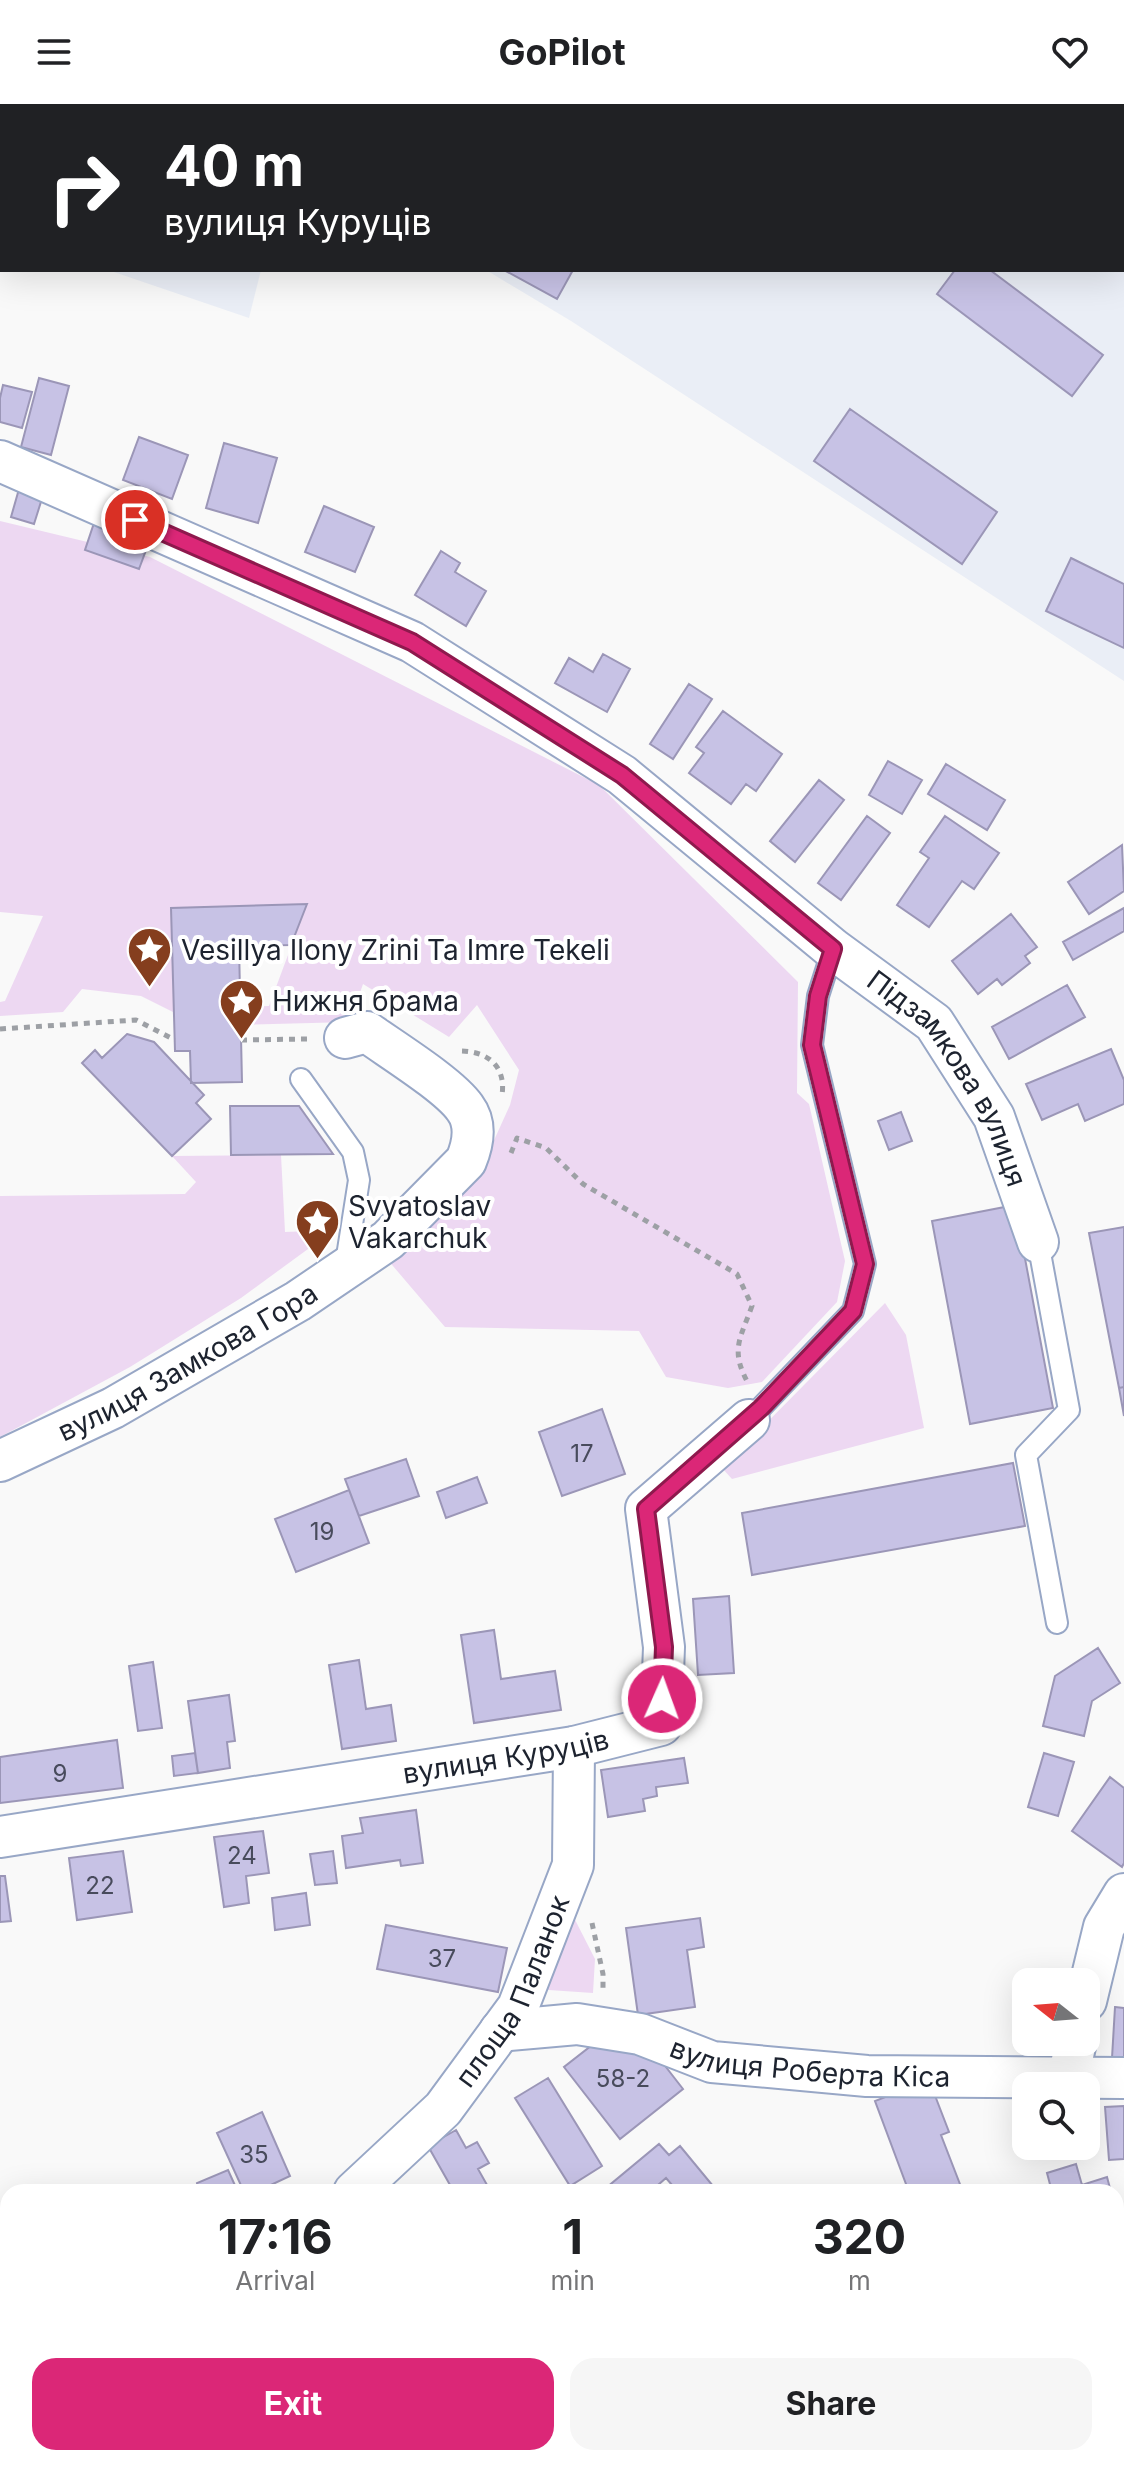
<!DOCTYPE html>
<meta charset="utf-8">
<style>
:root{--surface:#fff;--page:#f6f6f6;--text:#202124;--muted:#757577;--accent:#db2777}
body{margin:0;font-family:Inter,sans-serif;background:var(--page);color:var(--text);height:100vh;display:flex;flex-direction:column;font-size:30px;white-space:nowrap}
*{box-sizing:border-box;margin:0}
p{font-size:26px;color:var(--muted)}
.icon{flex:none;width:44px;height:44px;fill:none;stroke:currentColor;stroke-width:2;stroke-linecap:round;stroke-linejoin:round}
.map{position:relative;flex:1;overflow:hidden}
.drawer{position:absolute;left:0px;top:2080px;width:1124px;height:282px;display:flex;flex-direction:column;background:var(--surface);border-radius:24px 24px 0 0;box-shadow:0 8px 32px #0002}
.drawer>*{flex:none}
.banner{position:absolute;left:0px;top:0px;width:1124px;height:168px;box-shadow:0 8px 32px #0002;background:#202124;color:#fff;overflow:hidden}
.needle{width:52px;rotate:287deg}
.tools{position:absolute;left:1012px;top:1864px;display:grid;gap:16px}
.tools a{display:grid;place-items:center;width:88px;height:88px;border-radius:16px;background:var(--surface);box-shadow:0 8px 32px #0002;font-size:40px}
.pin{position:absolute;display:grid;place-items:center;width:68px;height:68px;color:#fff;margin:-34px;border:4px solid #fff;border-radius:50%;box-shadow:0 2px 8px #0007}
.me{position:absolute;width:88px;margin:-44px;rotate:2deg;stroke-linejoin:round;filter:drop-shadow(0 0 6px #0008)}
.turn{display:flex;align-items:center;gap:28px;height:168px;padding:0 32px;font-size:36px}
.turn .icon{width:104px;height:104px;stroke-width:2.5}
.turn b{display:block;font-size:56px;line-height:68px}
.eta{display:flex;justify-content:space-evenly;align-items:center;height:136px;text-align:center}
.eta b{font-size:48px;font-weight:700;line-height:56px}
.button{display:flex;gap:16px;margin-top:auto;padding:16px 32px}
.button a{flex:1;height:92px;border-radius:24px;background:var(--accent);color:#fff;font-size:32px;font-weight:700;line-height:92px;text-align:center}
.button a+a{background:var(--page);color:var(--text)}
header{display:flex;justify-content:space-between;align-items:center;height:104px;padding:0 32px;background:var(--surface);font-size:36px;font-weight:700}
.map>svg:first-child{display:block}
.built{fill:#eaeef6}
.green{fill:#edd8f2}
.building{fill:#c7c2e5;stroke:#9b96b7;stroke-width:2}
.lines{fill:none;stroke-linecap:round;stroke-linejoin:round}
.service-casing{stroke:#98a7c6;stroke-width:24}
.minor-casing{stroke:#98a7c6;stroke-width:44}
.path{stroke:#9da0a5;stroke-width:5;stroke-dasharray:6 6;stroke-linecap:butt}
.service{stroke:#fff;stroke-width:20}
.minor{stroke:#fff;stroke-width:40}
.route-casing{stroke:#8e194d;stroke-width:20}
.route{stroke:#db2777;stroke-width:14}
.labels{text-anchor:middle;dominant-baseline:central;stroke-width:8;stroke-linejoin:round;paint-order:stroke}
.number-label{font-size:24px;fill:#484b5c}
.poi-label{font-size:28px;fill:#1d232f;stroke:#fff;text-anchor:start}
.street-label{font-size:28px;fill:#1d232f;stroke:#fff}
</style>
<header><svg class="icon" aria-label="menu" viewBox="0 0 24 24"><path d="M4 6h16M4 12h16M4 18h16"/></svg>GoPilot<svg class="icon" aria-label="heart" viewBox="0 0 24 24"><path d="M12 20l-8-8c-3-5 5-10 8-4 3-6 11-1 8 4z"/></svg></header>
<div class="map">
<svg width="1124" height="2361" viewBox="0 0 1124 2361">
<rect width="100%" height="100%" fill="#f9f9f9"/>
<path class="built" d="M0,0H1124V577L571,217L486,166H1122V2H2V130Z
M108,166H261L249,214Z"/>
<path class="green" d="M0,417L150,453L599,681L798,878L797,989L809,1000L845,1157L837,1198L762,1278L728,1284L666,1273L639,1227L445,1223L387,1155L481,1065L510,1001L519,966L477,901L449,933L363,880L350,918L240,921V903L269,902L307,800L171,804L175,909L141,892L82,885L63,908L0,912V898L5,897L43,812L0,808Z
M281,1051L285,1128L334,1126L241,1194L130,1263L0,1333V1092L185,1090L196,1078L172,1052Z
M885,1199L906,1231L924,1324L732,1375L722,1364Z
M568,1802L595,1855L593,1889L534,1885Z"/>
<path class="building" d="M616,0H722L614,2Z
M1122,62L1124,64V123L1122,122Z
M504,166H573L557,195Z
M955,166H990L1103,251L1072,292L937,190Z
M39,274L69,282L51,351L21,343Z
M3,281L32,288L22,324L0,318V294Z
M850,305L997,408L962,460L814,357Z
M139,333L188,351L172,395L123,376Z
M224,339L277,354L258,419L206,404Z
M21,378L45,385L34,420L11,413Z
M324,402L374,423L355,468L305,448Z
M94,419L149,438L139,465L85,446Z
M441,447L460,459L455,468L486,487L466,522L415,491Z
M1071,454L1124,480V544L1046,507Z
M603,550L630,565L607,608L555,579L569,554L593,568Z
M689,580L712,595L673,655L650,640Z
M723,607L782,650L756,687L746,680L731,700L689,669L704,649L696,643Z
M888,657L922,676L902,710L869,691Z
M946,660L1005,696L987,726L928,690Z
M819,676L844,696L795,758L770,737Z
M867,712L890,729L841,796L818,779Z
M945,712L999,749L974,785L962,777L929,823L897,801L929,754L920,748Z
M1122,741L1124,787L1089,810L1068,778Z
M307,800L291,841L239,842L242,978L191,979L190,947H175L171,804Z
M1124,804V827L1073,856L1063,838Z
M1011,810L1037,843L1025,852L1030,859L1002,881L997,875L978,890L952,857Z
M1067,881L1085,913L1009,955L992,923Z
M127,930L154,938L204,991L196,999L211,1015L172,1052L82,959L95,946L102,954Z
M1111,945L1124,976V1000L1085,1017L1078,1000L1042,1016L1026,980Z
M230,1002H299L333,1050L231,1051Z
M901,1008L912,1037L889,1046L878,1017Z
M1015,1101L1053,1304L970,1320L932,1117Z
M1124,1123V1283L1119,1284L1089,1129Z
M1124,1283V1312L1119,1284Z
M602,1305L625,1370L562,1392L539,1328Z
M406,1355L419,1392L359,1412L345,1375Z
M1013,1359L1025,1422L752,1471L742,1409Z
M477,1373L487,1399L446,1414L437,1388Z
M349,1386L369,1439L296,1468L275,1415Z
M729,1492L734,1569L698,1571L693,1495Z
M494,1526L501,1575L555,1567L561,1606L474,1619L461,1531Z
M1098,1544L1120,1579L1092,1597L1084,1632L1043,1622L1055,1572Z
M359,1556L366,1605L391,1601L396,1637L342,1645L329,1561Z
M153,1558L162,1624L138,1627L129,1562Z
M229,1591L235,1637L227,1638L230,1664L198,1669L188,1597Z
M117,1636L123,1684L0,1699V1653Z
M195,1649L198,1669L174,1672L172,1652Z
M1044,1649L1074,1658L1058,1712L1028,1703Z
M684,1654L688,1679L656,1683L657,1692L643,1695L645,1707L608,1713L601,1666Z
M1110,1673L1124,1684V1759L1122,1763L1072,1727Z
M416,1706L423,1759L401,1762L400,1756L346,1764L342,1732L363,1729L360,1714Z
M263,1727L269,1769L246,1772L249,1799L224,1803L214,1733Z
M123,1747L132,1808L77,1816L69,1754Z
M333,1747L337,1779L315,1781L310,1750Z
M0,1772H5L11,1817L0,1818Z
M306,1789L310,1821L275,1826L272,1794Z
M700,1814L704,1843L687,1846L695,1903L638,1911L626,1824Z
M386,1821L507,1844L498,1888L377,1865Z
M1115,1903L1124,1904V1955L1112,1954Z
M605,1931L662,1958L683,1985L620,2035L564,1963Z
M548,1974L602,2062L570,2082L515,1994Z
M929,1976L949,2028L941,2031L963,2088H909L875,1997Z
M1124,2002V2055L1109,2056L1105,2003Z
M262,2008L290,2072L256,2088H244L217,2029Z
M456,2026L466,2044L477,2038L489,2059L478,2065L491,2088H454L428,2042Z
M659,2040L669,2051L680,2042L713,2082L707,2088H678L666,2074L650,2088H609L606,2084Z
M1076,2060L1082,2081L1107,2073L1111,2088H1052L1047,2069Z
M228,2066L238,2088H189L198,2084L197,2079Z
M1124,2227V2299L1116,2269V2229Z
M6,2309L8,2341L0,2344V2311Z
M45,2354H82L85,2361H47Z
M179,2354H239L230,2361H176L173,2358Z
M327,2354H397L399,2356L392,2361H317Z"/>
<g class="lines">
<defs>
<path id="service" d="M301,975L353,1048L359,1076L345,1165
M1038,1138L1069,1306L1026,1351L1057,1519
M749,1316L853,1207L865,1160L812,941L818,892L833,845"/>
<g id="minor">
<path id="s1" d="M0,357L412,538L622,671L833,845L934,919L994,1013L1038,1138"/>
<path id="s2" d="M0,1357L113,1304L298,1197L388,1136L466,1057C473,1040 477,1020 465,1004C449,981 392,946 367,928L345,934"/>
<path id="s3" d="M0,1733L574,1643L661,1621L664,1543L646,1405L749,1316"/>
<path d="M1086,1897L1104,1823L1124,1790"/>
<path id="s4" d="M500,1927L577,1920L640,1930L712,1958L867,1972L1124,1974"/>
<path d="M1068,1974L1076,1938"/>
<path id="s5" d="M354,2088L443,2005L518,1903L573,1761L574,1643"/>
<path d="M0,2269L8,2266"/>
<path d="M414,2354L420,2361"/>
</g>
</defs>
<use href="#service" class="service-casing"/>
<use href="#minor" class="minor-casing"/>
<path class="path" d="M0,925L136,916L175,936
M241,936L308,935
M462,947C489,948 506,963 502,991
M511,1049L517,1034L546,1044L583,1080L737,1170L752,1202C740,1235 730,1246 748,1279
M592,1819L603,1870V1888"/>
<use href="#service" class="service"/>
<use href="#minor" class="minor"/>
</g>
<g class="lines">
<defs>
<path id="route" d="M135,416L412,538L622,671L833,845L818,892L812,941L865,1160L853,1207L761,1304L646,1405L664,1543L662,1595"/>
</defs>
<use href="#route" class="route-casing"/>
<use href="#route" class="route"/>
</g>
<defs>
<symbol id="sight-pin" viewBox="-11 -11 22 30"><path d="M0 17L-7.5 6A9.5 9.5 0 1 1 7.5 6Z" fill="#853e1e" stroke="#fff"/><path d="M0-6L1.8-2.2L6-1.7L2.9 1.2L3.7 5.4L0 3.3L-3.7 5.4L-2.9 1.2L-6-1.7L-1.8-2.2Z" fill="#fff"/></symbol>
</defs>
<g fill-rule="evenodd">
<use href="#sight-pin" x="124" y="820" width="51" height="69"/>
<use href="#sight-pin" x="216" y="872" width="51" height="69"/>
<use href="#sight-pin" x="292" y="1092" width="51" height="69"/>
</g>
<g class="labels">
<g class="number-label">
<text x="582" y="1349">17</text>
<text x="322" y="1427">19</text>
<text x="60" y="1669">9</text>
<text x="242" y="1751">24</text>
<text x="100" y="1781">22</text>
<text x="442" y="1854">37</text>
<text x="623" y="1974">58-2</text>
<text x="254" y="2050">35</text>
</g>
<g class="poi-label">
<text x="181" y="846">Vesillya Ilony Zrini Ta Imre Tekeli</text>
<text x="272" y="897">Нижня брама</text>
<text x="348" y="1102">Svyatoslav<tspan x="348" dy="32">Vakarchuk</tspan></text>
</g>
<g class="street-label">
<text stroke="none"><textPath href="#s1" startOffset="1150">Підзамкова вулиця</textPath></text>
<text stroke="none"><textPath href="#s2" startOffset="212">вулиця Замкова Гора</textPath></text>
<text stroke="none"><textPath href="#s3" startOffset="512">вулиця Куруців</textPath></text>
<text stroke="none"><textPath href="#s5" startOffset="260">площа Паланок</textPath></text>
<text stroke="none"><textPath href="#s4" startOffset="316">вулиця Роберта Кіса</textPath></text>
</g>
</g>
</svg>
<div class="tools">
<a><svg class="needle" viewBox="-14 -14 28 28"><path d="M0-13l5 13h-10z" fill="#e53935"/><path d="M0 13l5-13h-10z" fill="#757577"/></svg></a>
<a><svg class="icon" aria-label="search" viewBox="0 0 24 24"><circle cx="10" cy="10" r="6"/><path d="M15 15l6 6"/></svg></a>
</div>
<div class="pin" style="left:135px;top:416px;background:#d93025"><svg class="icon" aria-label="arrive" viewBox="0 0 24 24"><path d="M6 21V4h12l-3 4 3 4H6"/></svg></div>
<svg class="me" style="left:662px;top:1595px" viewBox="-20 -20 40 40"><circle r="17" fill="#db2777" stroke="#fff" stroke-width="3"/><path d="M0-11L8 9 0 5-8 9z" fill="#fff"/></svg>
<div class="banner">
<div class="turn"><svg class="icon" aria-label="right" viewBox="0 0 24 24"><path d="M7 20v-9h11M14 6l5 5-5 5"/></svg><div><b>40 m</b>вулиця Куруців</div></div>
</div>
<section class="drawer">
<div class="eta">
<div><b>17:16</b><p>Arrival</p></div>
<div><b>1</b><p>min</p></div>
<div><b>320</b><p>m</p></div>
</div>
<div class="button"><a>Exit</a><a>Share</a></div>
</section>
</div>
